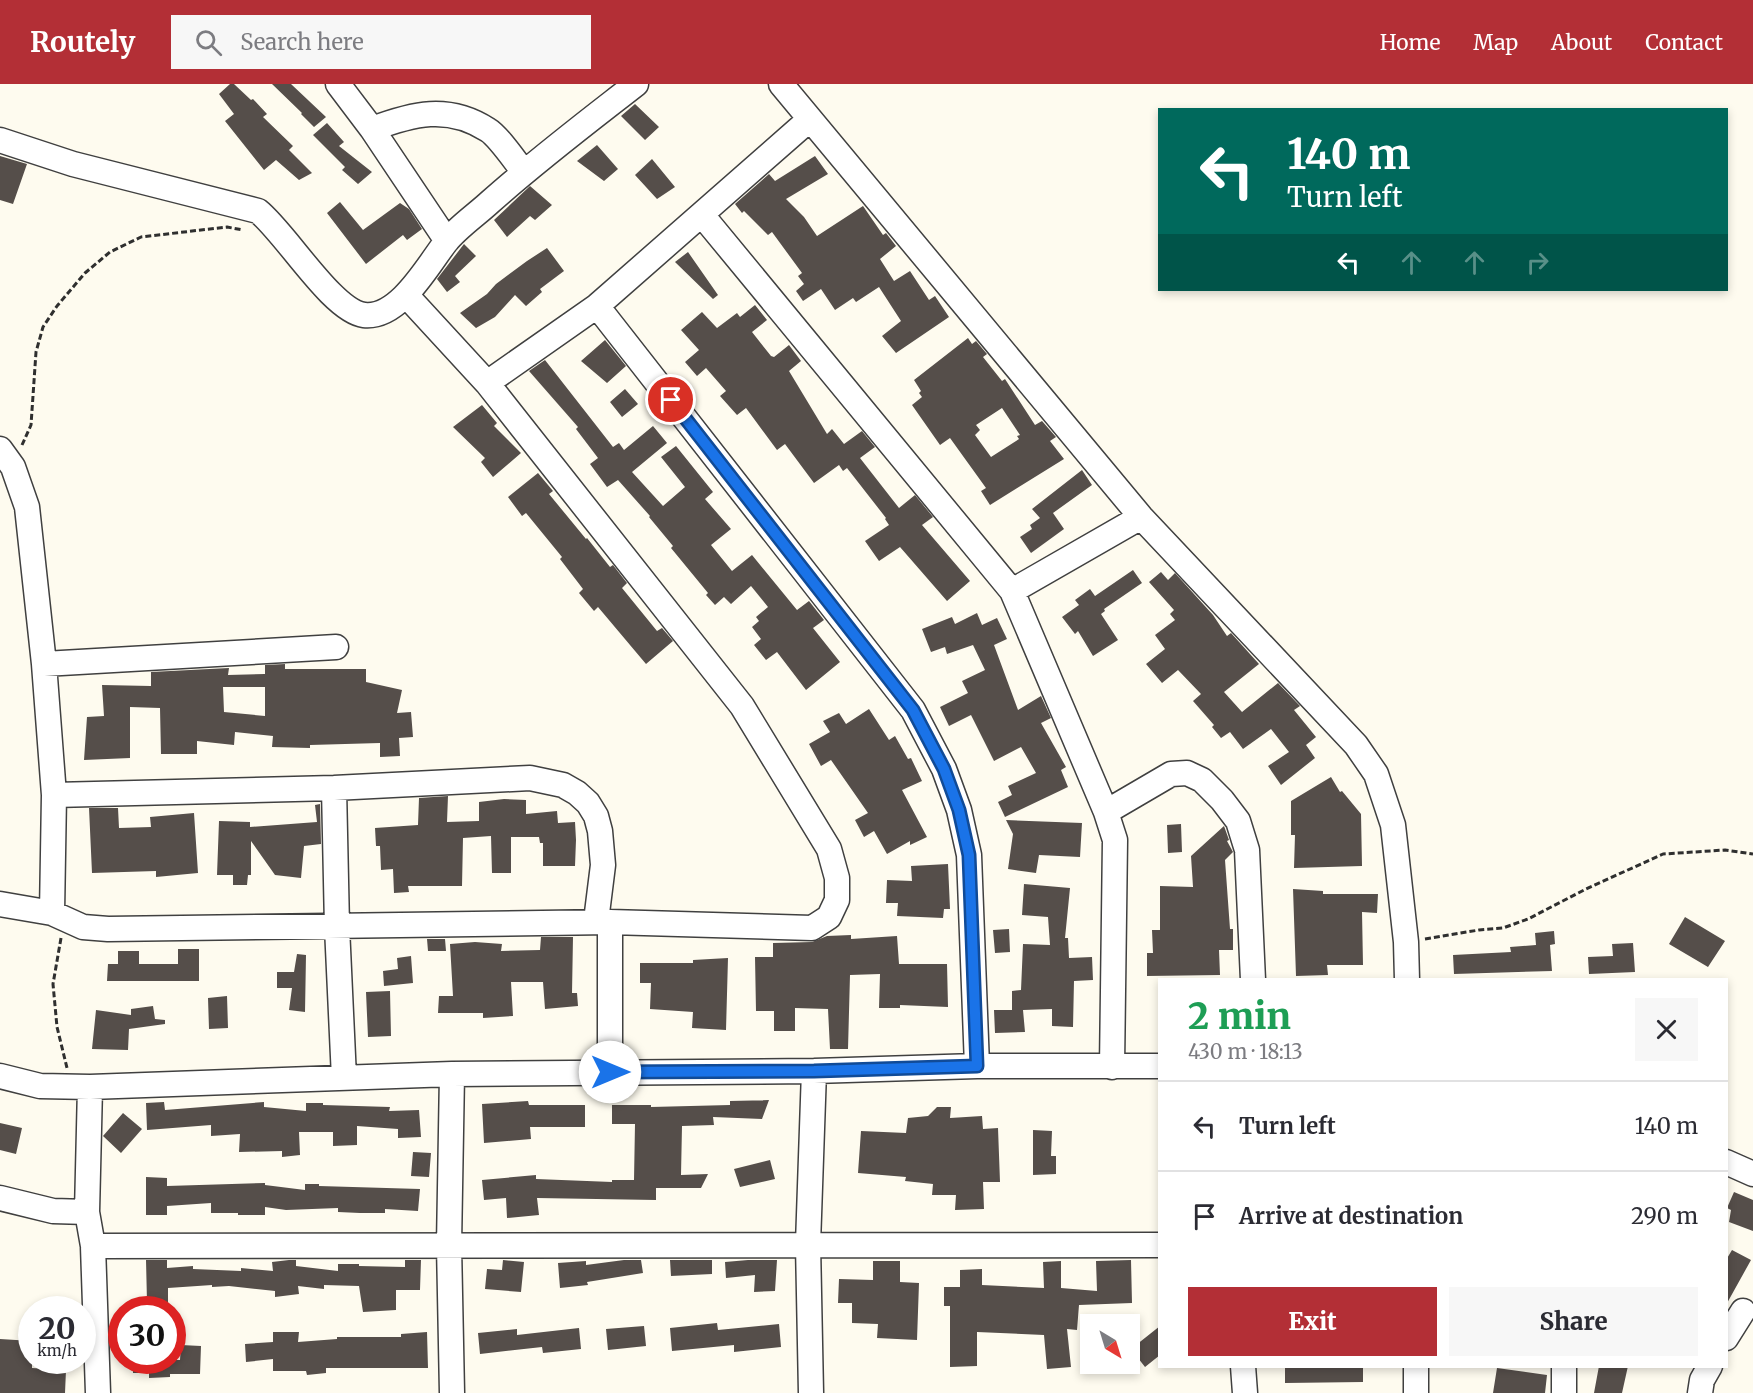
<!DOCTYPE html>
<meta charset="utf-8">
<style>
:root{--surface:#fff;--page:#f7f7f7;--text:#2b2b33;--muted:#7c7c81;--line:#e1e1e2;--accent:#b32f36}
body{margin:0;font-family:Merriweather,serif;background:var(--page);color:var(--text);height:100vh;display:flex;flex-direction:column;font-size:22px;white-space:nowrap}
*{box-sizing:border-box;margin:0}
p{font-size:20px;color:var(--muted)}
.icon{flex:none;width:33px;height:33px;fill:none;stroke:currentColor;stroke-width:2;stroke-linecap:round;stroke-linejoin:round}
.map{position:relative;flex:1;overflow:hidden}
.sheet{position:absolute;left:1158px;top:894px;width:570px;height:390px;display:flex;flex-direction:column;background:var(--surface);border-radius:0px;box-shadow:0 3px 9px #0003}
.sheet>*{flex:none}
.guide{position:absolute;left:1158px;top:24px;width:570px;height:183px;border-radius:0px;box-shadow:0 3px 9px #0003;background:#00695c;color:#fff;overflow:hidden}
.needle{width:39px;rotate:142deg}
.tools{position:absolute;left:1080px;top:1230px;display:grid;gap:12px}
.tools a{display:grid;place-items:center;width:60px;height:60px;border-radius:0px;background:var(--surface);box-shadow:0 3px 9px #0003;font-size:30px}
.speed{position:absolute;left:18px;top:1212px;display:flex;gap:12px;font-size:30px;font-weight:700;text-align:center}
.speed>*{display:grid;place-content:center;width:78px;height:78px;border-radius:50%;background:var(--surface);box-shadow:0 3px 9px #0003;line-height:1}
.speed small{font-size:15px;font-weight:400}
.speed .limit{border:9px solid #d22;background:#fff;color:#111}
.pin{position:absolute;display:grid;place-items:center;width:51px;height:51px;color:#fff;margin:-26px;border:3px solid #fff;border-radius:50%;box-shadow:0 2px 6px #0007}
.me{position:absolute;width:66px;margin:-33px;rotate:90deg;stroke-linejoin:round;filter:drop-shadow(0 0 4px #0008)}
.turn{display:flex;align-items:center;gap:21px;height:126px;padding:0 30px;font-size:27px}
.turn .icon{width:78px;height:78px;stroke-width:2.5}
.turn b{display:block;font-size:42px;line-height:51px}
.lanes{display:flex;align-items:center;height:57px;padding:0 30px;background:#0003;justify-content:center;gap:30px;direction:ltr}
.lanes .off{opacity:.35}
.round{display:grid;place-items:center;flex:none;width:63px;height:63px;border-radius:0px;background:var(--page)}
.summary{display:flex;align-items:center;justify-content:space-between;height:102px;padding:0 30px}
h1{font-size:36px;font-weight:800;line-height:45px;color:#1e9e55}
.primary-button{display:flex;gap:12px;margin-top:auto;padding:12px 30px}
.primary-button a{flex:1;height:69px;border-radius:0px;background:var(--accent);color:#fff;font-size:24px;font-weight:800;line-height:69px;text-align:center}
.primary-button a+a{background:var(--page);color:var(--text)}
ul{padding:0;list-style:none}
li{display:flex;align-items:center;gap:18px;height:90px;padding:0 30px;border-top:2px solid var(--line)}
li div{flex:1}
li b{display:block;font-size:22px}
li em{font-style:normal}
header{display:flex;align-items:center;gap:36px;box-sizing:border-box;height:84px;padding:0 30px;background:var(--accent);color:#fff}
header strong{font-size:28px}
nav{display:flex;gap:33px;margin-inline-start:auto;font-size:21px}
.search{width:420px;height:54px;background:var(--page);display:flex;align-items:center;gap:15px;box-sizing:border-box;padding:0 21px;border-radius:0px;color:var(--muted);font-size:22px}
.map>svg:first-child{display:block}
.building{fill:#554e4a;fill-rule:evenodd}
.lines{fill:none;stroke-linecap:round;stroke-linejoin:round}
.minor-casing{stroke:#404040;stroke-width:27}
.path{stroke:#2f2f2f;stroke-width:3;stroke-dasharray:6 3;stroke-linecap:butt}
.minor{stroke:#fff;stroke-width:24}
.route-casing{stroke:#114b97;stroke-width:15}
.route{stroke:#1a73e8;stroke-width:10}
</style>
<header>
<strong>Routely</strong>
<div class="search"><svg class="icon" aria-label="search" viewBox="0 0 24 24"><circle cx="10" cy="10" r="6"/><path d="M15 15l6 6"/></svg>Search here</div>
<nav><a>Home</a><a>Map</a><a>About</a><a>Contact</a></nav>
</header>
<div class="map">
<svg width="1753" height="1309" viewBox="0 0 1753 1309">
<rect width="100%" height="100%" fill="#fefbef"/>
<path class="building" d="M230,0H234L251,16L253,15L267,30L263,33L293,62L289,66L312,89L299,96L276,76L264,86L225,37L234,30L219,10Z
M272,0H291L326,33L314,43L301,30L302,29Z
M635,20L659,43L645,56L621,32Z
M327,39L344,58L339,62L372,88L358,100L342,86L345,83L313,51Z
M597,61L618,85L604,97L577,77Z
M0,72L27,80L13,120L0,116Z
M815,72L828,90L786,115L804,133L817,152L863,122L883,151L886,149L896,162L880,175L894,197L910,187L929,216L935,212L949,233L896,269L882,252L901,237L879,203L856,218L853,214L835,226L821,205L803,217L796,207L804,200L798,192L802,189L772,148L768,151L744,127L742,129L735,120L769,90L775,97Z
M652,75L675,103L657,115L635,91Z
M530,102L552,121L535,136L530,132L507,153L494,136Z
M340,118L363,146L400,119L409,125L422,145L407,156L403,151L366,180L327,129Z
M464,160L476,172L455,192L460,198L447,208L437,195Z
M547,164L564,187L540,205L542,208L526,222L515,211L495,233L476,244L460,229L487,210L496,200L527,177Z
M688,168L718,211L713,215L675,178Z
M755,221L767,236L752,248L771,272L774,273L789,261L801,277L789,287L827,350L832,345L844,360L862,347L875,363L860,374L899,424L915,411L933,433L922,441L970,497L947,517L900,463L879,477L865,457L889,441L885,435L886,434L847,384L843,387L839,381L814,399L785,360L777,366L746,324L737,331L720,312L726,307L706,284L697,292L685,278L699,266L681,246L702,228L717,244L737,229L740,233Z
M968,254L972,260L976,257L987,270L983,273L1002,297L1005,295L1035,341L1042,337L1056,353L1050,357L1064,375L990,421L981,407L986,404L950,354L940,361L912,321L922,313L919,309L921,307L914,296ZM1002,324L1020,351L1017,352L1019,355L991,373L975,351L980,346L976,341Z
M605,256L626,282L607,299L581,277Z
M545,276L613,363L619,359L624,366L653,342L667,359L632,388L663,422L685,403L661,373L676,362L713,408L705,415L731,445L711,461L732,487L752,471L797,526L809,517L824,536L813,544L840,578L806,606L777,568L766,576L754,561L761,555L752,543L759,537L756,533L768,523L751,502L731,520L724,513L715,521L706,511L708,509L671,464L673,462L649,433L650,432L618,396L607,403L590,380L598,374L576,345L578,343L529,287Z
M625,305L638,320L622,333L610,318Z
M482,321L497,339L494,342L521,369L493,393L481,378L485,374L453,343Z
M1082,386L1092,401L1053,429L1064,445L1031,469L1020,453L1032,445L1030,441L1040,434L1032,425Z
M538,389L553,407L549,410L586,455L587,454L610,483L613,481L627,499L622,504L657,547L662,544L673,557L646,580L598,523L594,527L579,509L583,505L560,475L562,473L526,429L522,432L508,413Z
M1133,486L1142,499L1104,525L1105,527L1101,530L1118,556L1093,572L1078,547L1075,550L1062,533L1079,521L1075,516L1090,505L1095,512Z
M1161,488L1168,496L1175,489L1213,531L1227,552L1231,549L1259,580L1224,608L1242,628L1278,599L1300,622L1294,626L1316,653L1306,661L1315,674L1281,701L1268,682L1289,668L1271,645L1243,665L1230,648L1221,654L1212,643L1214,641L1193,617L1201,610L1178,586L1162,599L1146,580L1165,565L1155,551L1175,536L1170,530L1174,526L1149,498Z
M977,529L982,541L997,534L1007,555L994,561L1018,626L1041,612L1051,634L1041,639L1066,683L1061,686L1068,703L1005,733L998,718L1012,711L1008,702L1036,689L1021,663L994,677L971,631L949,642L940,623L968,609L962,597L985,586L973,561L947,570L945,563L931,568L922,545L952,533L955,540Z
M285,580V585H366V598L402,606L397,629L411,628L413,653L399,654L400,672L380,673V659L310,661V664L272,663L273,652L235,648L234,661L197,657V670H161L160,624L130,623V674L84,676L87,633L104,632L102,601L151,602V588L229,584L228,591L265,590V581ZM227,599V603H265V632L224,628L223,603H227Z
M869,625L889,656L895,652L908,675L911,674L922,697L902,706L927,753L910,761V757L887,770L874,747L864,753L855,736L868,729L831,676L821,682L809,660L830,648L823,637L839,629L846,640Z
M1331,693L1340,708L1342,707L1361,730L1362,782L1294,784L1295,751H1291V717Z
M448,712L447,738L479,737V718L504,715L526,716V730L557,727L558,739L575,738L576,756L575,782H543V759H540L539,753H511V789H492L491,752L463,754L462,802H408L409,808L394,809L393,785L381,786L380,762H376L375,744L418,741L419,714Z
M320,720L321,760L304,762L301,794L275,791L251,757V791H248L247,801H233V791H217L219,737L250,738V743L317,738L315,721Z
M89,724H118L119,744L151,743L150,733L194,729L198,789L156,793V787L92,789Z
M1006,736L1082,739L1080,773L1039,771L1036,789L1008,785L1013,750Z
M1181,740L1182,768L1168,769L1167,741Z
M1224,742L1229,756L1227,757L1233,768L1225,776L1230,845H1233V866H1219L1220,891L1147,892V869H1153L1152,846H1160V802L1193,803L1191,772Z
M948,780L950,825H944L943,834L897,832L898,819H886L887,796L912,797L911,782Z
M1024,800L1070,804L1065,854H1068L1069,874L1092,873L1093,896L1074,897L1073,943L1052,942V925L1023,926L1025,948L995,949L994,926H1012V907L1021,906L1023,860L1050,861L1048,833L1022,831Z
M1293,805L1323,807V810H1378L1377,829L1362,828L1363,881H1327L1328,891L1296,892Z
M1685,833L1725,857L1708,883L1669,860Z
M1009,845L1010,868L995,869L993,846Z
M1554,847L1555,860L1550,861L1552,887L1454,890L1453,871L1511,868L1510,863L1536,861L1535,849Z
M851,851V855L897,852L899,880H947L948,923L900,921V924H879L880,890L850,891L848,965H830L828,925L795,924V947H774V927H756L755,873H773V859L812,858L827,852Z
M541,853H573L572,909H577L578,922L545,925L543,898H511L513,932L483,934V929H438L439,912H453L450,860L475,858L502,860L501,867L540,866Z
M427,855H445L446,867H428Z
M1633,859L1635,888L1589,890L1588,873L1613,872L1612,860Z
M178,865H199V897H107L108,880H118V867H139V880H178Z
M297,870L306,871L305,928L289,926L292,904H277V888H294Z
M411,872L413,899L384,902L383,887L398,885L397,874Z
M728,874L726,946L692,944L693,928L650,925L651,899H640V879H693V876Z
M390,907L391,952L368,953L366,908Z
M227,912L228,944L209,945L208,914Z
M153,922L155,935L165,936V940L129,945L128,966L92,965L96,926L131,931V925Z
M769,1016L762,1035L713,1033L714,1041L682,1042L681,1091L708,1090L701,1104H656V1116L537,1114L539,1131L507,1134L506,1114L484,1116L482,1096L536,1091V1095L612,1098V1096H634L635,1040H612V1021H651V1023L730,1021V1017Z
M528,1017L529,1021H585V1043H530L531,1055L484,1059L482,1020Z
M164,1018L165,1026L264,1018V1023L306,1027V1019H323V1021L390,1023L389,1027L419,1026L421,1053L398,1054V1045L357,1042V1061L333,1062V1048H299L300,1071L282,1073V1067L239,1068L240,1050L211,1052V1041L147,1046L146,1019Z
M937,1023H951L950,1034L982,1032L983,1045L998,1044L1000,1098H983L984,1125L955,1126L956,1111H932L933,1100L905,1097L906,1093L858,1089L861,1047L906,1049L908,1034L928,1032Z
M123,1029L142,1045L121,1069L103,1052Z
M0,1039L22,1044L16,1070L0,1066Z
M1033,1046L1052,1047L1051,1072H1056V1090L1033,1091Z
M413,1068L431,1069L429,1093L411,1092Z
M770,1076L775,1095L740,1103L734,1085Z
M146,1093L167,1094V1102L265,1099V1101L305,1106V1100H319V1102L420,1105L418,1127L385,1125V1129H360L338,1128V1124L286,1126L265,1123V1131H238V1129H211V1119L167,1122V1131H146Z
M1734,1108L1753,1116V1147L1729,1138L1731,1126L1727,1124Z
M1732,1166L1751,1176L1726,1221V1176Z
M146,1176H167V1184L193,1182V1185L241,1187V1184L273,1187L272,1178L289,1176H296V1182L338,1187V1180H359V1182L405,1183V1176H421L420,1206H396V1226L363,1228L359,1202L324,1201V1205L298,1202L299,1210L275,1213V1207L229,1202L212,1203V1201L168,1204V1218H147Z
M503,1176L524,1178L521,1208L485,1205L487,1185L502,1186Z
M624,1176H641L643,1189L587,1198L588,1201L560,1204L558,1179L586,1177V1181Z
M670,1176H712V1190L671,1192Z
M748,1176H777L775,1207L754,1208L755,1191L726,1194L725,1178Z
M1131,1176L1132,1219L1079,1221L1077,1246L1067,1245L1071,1283L1047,1285L1044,1251L977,1248V1282L950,1283V1222H944V1203H960V1186L982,1185V1201L1044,1204L1043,1178L1061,1177V1204L1097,1207L1096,1177Z
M873,1177H900V1198L919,1199L917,1256L877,1254L878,1240L852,1239V1219H838L839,1195L873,1196Z
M717,1239L718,1246L779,1240L781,1263L734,1268V1261L672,1267L670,1244Z
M644,1242L646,1262L608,1266L606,1245Z
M1160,1242V1271L1145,1283L1131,1265Z
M579,1244L581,1265L543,1269L542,1263L480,1270L478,1249L517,1245V1251Z
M273,1248H299L298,1258L337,1255V1253H401V1250L427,1248L428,1284H326V1289L307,1291L306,1287H273V1275L246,1278L245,1260L273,1258Z
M0,1255L32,1257V1284L66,1286L65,1309H0Z
M181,1261L201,1262L200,1290H170V1293L149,1294V1289H133V1276H180Z
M1285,1282H1363V1298L1285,1299Z
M1599,1282H1628L1622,1309H1594Z
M1497,1284L1547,1291L1545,1309H1493Z"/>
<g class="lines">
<defs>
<path id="minor" d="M338,0L372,45L447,157
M781,0L1141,433L1356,661L1376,690L1393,741L1406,858L1407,896
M372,45C412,30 448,20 488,46C498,52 515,77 524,88
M0,56L73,80L258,127C285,148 332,227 364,231C399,235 428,181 446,158C458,143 476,131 490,118C537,76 586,39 636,0
M702,131L1012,507L1106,728L1115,756L1112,983
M406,211L487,299L742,622L829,765L837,794V816L829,833L812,844L610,838
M597,222L913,626L944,685L959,726L969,771L977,982
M487,299L597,222L810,35
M0,365L13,383L27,423L44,580L54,711L52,829
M1012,507L1141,433
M44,580L336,563
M334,704L337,843L344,994
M54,711L334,704L530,694L563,701L577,709L588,719L596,732L600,747L603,781L596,837
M1106,728L1171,690L1187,689L1202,696L1222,716L1238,737L1247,766L1253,896
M0,820L52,829L83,843L108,845L610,838V988
M452,990L449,1161L452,1309
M0,992L40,1002L90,1003L452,990L814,987L977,982H1160
M90,1003L87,1128L93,1162L98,1309
M1726,1078L1753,1090
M0,1114L53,1127L87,1128
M93,1162L1160,1161
M1726,1254L1743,1227
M1243,1282L1245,1309
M811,1309L808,1160L814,987
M1416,1309V1282
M1564,1309V1282
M1700,1309L1702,1296L1710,1282"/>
</defs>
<use href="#minor" class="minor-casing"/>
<path class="path" d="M22,361L31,341L36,268L43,243L57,222L85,189L110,168L141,153L227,143L243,146
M61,854L53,900L57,943L67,984
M1425,855L1479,846L1503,844L1528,835L1586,805L1663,770L1725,766L1753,770"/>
<use href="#minor" class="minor"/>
</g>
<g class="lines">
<defs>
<path id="route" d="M610,988L814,987L977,982L969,771L959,726L944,685L913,626L671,316"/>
</defs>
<use href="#route" class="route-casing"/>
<use href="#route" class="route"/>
</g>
</svg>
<div class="tools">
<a><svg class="needle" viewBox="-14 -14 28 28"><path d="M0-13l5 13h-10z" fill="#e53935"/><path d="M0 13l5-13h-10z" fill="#7c7c81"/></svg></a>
</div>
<div class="speed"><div>20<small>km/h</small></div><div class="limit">30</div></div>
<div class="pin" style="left:671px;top:316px;background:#d93025"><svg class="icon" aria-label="arrive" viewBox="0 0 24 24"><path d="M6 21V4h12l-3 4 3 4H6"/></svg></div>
<svg class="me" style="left:610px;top:988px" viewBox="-20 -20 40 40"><circle r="19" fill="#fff"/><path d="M0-13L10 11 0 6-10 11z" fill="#1a73e8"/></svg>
<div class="guide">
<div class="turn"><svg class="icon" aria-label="left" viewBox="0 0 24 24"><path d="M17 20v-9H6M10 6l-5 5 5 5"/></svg><div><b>140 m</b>Turn left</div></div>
<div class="lanes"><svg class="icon" aria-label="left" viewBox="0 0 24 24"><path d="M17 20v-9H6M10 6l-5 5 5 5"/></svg><svg class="icon off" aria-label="ahead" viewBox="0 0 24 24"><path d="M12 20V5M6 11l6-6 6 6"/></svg><svg class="icon off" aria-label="ahead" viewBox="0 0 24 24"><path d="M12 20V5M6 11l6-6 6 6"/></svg><svg class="icon off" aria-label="right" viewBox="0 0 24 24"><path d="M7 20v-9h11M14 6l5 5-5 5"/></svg></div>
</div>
<section class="sheet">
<div class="summary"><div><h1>2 min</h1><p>430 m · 18:13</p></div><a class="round"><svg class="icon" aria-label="close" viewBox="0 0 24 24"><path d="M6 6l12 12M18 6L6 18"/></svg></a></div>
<ul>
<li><svg class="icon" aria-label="left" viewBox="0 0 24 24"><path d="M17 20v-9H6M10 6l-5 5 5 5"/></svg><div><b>Turn left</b></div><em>140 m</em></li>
<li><svg class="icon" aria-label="arrive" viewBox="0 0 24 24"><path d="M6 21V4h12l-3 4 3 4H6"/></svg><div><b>Arrive at destination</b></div><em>290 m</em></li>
</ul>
<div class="primary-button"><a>Exit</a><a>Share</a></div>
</section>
</div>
